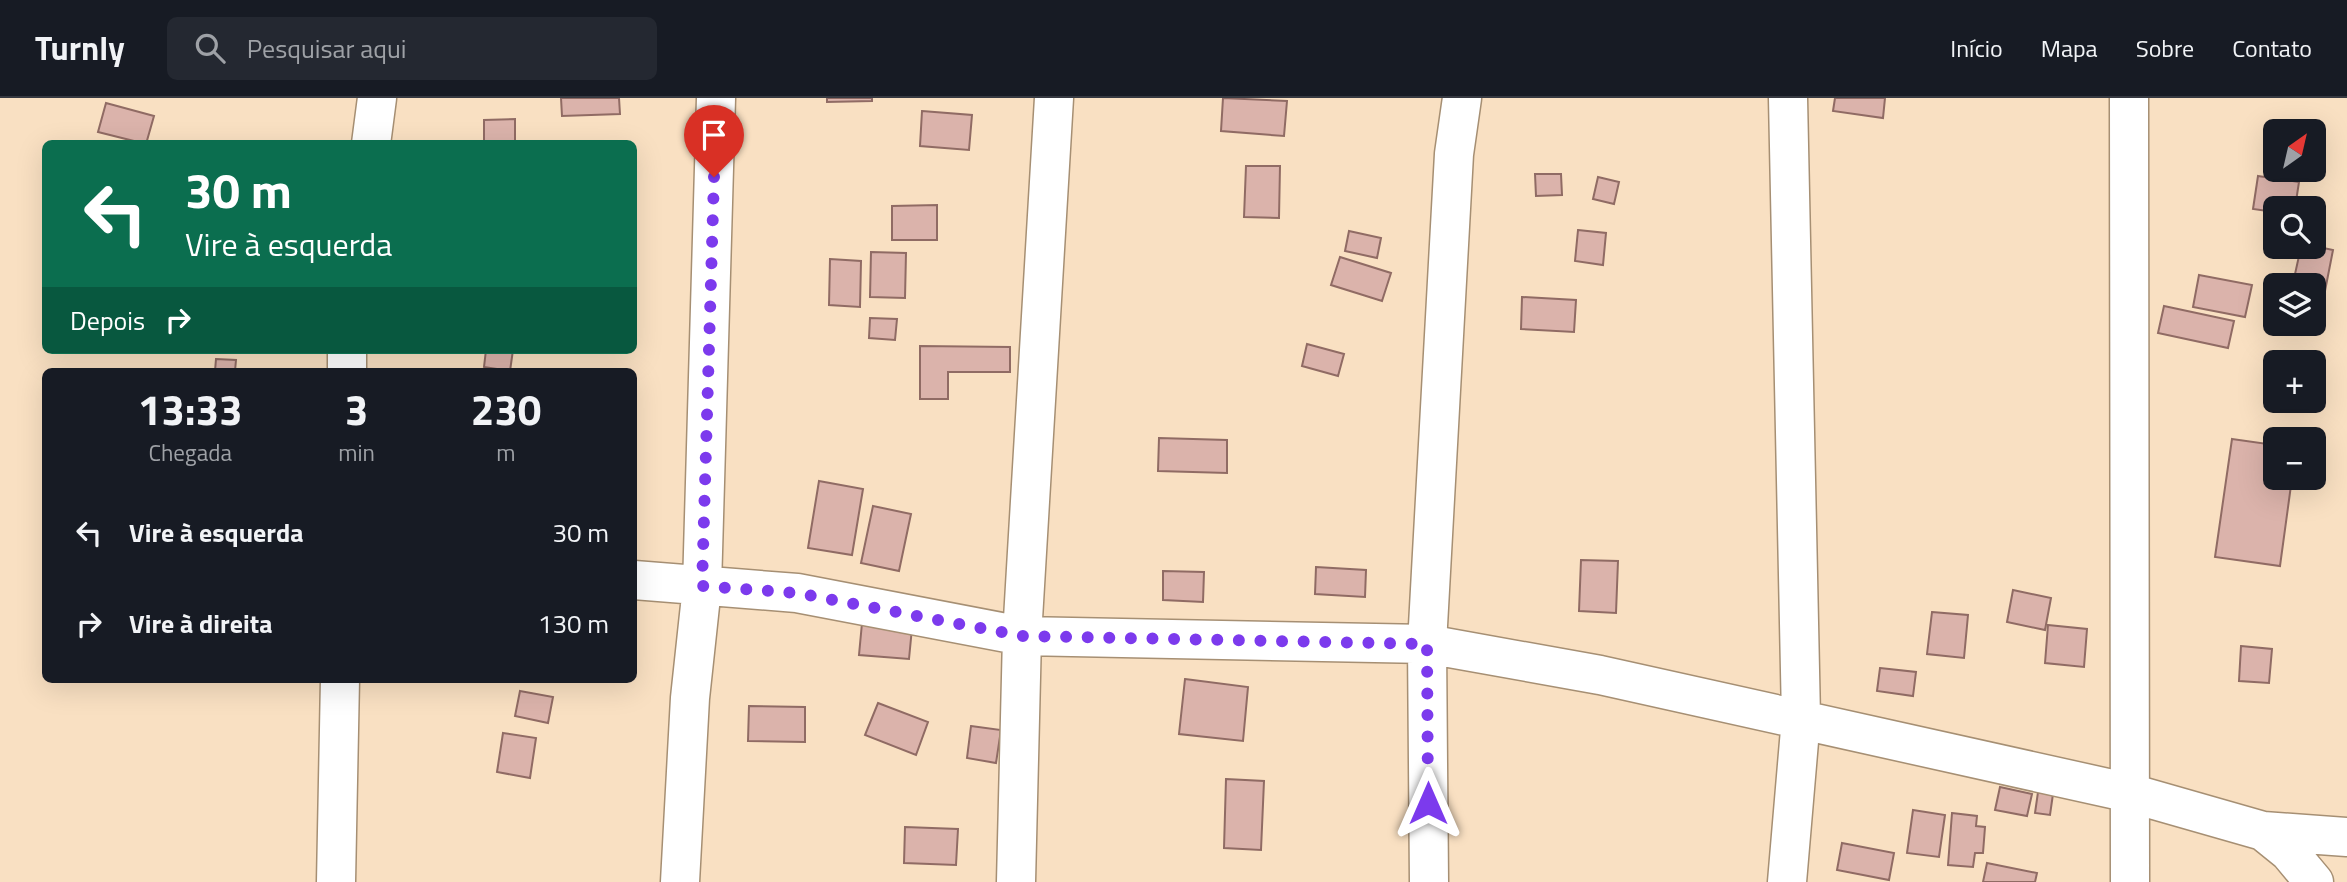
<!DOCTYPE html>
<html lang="pt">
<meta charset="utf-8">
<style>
:root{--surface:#171b24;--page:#242831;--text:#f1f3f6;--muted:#9ea1a6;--line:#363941}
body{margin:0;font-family:"Titillium Web",sans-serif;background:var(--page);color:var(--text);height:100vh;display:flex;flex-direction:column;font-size:26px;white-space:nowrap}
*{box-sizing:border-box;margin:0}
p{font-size:23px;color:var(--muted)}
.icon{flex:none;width:38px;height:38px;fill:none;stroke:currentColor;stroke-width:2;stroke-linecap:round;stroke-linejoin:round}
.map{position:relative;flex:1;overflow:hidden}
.sheet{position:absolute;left:42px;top:270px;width:595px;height:315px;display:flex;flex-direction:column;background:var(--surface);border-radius:10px;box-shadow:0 7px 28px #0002}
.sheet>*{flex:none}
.hud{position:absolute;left:42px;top:42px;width:595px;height:214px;border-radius:10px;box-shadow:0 7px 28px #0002;background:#0b6e4f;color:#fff;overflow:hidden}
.needle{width:46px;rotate:34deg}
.controls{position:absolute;left:2263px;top:21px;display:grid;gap:14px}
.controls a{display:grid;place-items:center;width:63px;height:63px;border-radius:10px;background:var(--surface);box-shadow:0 7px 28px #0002;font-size:35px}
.pin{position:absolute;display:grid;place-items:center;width:60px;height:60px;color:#fff;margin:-72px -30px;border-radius:50% 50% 50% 0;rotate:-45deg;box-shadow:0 0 7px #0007}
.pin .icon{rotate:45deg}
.me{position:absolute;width:77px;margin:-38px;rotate:0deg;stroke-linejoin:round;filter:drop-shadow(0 0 5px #0008)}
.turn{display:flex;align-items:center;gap:24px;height:147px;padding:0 28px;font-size:32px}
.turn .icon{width:91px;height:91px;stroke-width:2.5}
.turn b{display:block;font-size:49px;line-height:60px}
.then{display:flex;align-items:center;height:66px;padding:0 28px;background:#0003;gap:14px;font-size:26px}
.eta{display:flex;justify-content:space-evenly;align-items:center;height:119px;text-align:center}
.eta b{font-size:42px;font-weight:700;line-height:49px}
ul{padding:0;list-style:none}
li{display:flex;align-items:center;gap:21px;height:91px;padding:0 28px}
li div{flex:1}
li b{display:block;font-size:26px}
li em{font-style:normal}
header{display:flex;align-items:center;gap:42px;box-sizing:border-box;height:98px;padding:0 35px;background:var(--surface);border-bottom:2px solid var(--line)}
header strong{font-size:33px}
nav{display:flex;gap:38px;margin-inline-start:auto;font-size:24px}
.search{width:490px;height:63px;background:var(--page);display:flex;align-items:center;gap:18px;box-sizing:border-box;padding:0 24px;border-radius:10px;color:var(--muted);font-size:26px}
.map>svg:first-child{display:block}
.building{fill:#dbb3ab;stroke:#906b64;stroke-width:2}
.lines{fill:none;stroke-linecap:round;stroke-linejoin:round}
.street-casing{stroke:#a68f73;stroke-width:41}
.street{stroke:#fff;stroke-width:38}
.route{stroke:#7c3aed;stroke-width:12;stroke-dasharray:0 21.6}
</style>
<header>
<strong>Turnly</strong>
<div class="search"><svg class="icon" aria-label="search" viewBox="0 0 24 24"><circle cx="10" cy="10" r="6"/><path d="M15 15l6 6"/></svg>Pesquisar aqui</div>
<nav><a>Início</a><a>Mapa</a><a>Sobre</a><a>Contato</a></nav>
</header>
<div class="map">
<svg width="2347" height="784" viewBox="0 0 2347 784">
<rect width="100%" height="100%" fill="#f9e0c2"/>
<path class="building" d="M561,0H619L620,16L562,18Z
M827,0H872V3L827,4Z
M1223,0L1287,3L1284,38L1221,33Z
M1835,0H1885L1883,20L1833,13Z
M106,5L154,18L146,46L98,34Z
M922,13L972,17L969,52L920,48Z
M515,21V46H484V22Z
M1246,68H1280L1279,120L1244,119Z
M1535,76H1561L1562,97L1536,98Z
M2258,78L2299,84L2295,110H2275V114L2253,111Z
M1598,79L1619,84L1614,106L1593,101Z
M937,107V142H892V108Z
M1578,132L1606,135L1603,167L1575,163Z
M1349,133L1381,140L1377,160L1345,153Z
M2314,148L2333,152L2325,193L2314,190V187L2293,185L2301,149Z
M871,154L906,155L905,200L870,199Z
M1340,159L1391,175L1382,203L1331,187Z
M830,161L861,163L860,209L829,207Z
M2199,177L2252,187L2245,219L2193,209Z
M1522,199L1576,202L1574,234L1521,231Z
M2164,208L2234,223L2228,250L2158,235Z
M870,220L897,221L895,242L869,240Z
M1307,246L1344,256L1338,278L1302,268Z
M920,248L1010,249V274H948V301H920Z
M486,252H513L510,273L484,269Z
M216,261L236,262L235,273H215Z
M1159,340L1227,342V375L1158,373Z
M2232,341L2275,347V380H2292L2280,468L2215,459Z
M819,383L863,391L852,457L808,450Z
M873,408L911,416L899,473L861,465Z
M1581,462L1618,463L1616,515L1579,513Z
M1316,469L1366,472L1365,499L1315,496Z
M1163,473L1204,474L1203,504L1163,502Z
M2013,492L2051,500L2045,532L2007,524Z
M1932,514L1968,517L1964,560L1927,556Z
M862,525L912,530L909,561L859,557Z
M2048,527L2087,531L2084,569L2045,565Z
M2241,548L2272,551L2269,585L2239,583Z
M1880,570L1916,574L1913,598L1877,593Z
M1185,581L1248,589L1243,643L1179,636Z
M520,593L553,599L548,625L515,618Z
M878,605L928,624L916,657L865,637Z
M749,608L805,609V644L748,643Z
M971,628L1001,632L996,665L967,660Z
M503,635L536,640L530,680L497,674Z
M1226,681L1264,683L1261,752L1224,750Z
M2000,689L2032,696L2027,718L1995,712Z
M2038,694L2053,696L2050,717L2035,715Z
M1913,712L1945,717L1939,759L1907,755Z
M1952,715L1977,718L1976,728L1985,729L1983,755H1975L1973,769L1948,767Z
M905,729L958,731L956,767L904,765Z
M1842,745L1894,755L1889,782L1837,772Z
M1987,765L2037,775L2035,784H1983Z"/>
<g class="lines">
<defs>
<path id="street" d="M2129,0L2130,784
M371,46L377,0
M347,273V252
M634,482L797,495L1022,538L1427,546L1600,577L2130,695L2263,733L2289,754L2314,784
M2263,733L2347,739
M336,784L340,581
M680,784L690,600L702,489L716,0
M1016,784L1022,538L1054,0
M1429,784L1427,546L1454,56L1462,0
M1787,784L1801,620L1788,0"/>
</defs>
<use href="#street" class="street-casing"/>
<use href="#street" class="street"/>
</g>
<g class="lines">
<path class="route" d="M714,79L702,488L797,495L1022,538L1427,546L1428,705"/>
</g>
</svg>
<div class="controls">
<a><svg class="needle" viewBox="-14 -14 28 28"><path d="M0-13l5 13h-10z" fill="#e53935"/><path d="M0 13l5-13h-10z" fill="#9ea1a6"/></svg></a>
<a><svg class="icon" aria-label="search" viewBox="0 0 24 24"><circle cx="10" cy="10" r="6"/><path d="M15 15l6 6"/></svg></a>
<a><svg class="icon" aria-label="layers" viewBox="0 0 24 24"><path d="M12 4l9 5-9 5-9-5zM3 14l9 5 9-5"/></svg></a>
<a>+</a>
<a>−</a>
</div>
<div class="pin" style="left:714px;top:79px;background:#d93025"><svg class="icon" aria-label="arrive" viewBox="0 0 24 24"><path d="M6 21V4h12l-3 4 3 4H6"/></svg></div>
<svg class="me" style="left:1428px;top:705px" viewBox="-20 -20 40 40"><path d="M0-17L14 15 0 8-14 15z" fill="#7c3aed" stroke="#fff" stroke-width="4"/></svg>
<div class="hud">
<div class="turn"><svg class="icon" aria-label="left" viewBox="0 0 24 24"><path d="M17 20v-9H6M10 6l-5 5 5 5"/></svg><div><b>30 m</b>Vire à esquerda</div></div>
<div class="then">Depois<svg class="icon" aria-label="right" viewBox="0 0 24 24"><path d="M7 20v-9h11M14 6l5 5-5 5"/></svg></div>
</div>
<section class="sheet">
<div class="eta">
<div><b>13:33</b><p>Chegada</p></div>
<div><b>3</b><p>min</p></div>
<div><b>230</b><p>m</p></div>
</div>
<ul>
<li><svg class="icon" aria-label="left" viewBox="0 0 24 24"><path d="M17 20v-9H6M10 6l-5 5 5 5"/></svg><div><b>Vire à esquerda</b></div><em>30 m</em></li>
<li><svg class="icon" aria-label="right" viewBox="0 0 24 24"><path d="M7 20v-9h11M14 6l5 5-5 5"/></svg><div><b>Vire à direita</b></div><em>130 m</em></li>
</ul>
</section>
</div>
